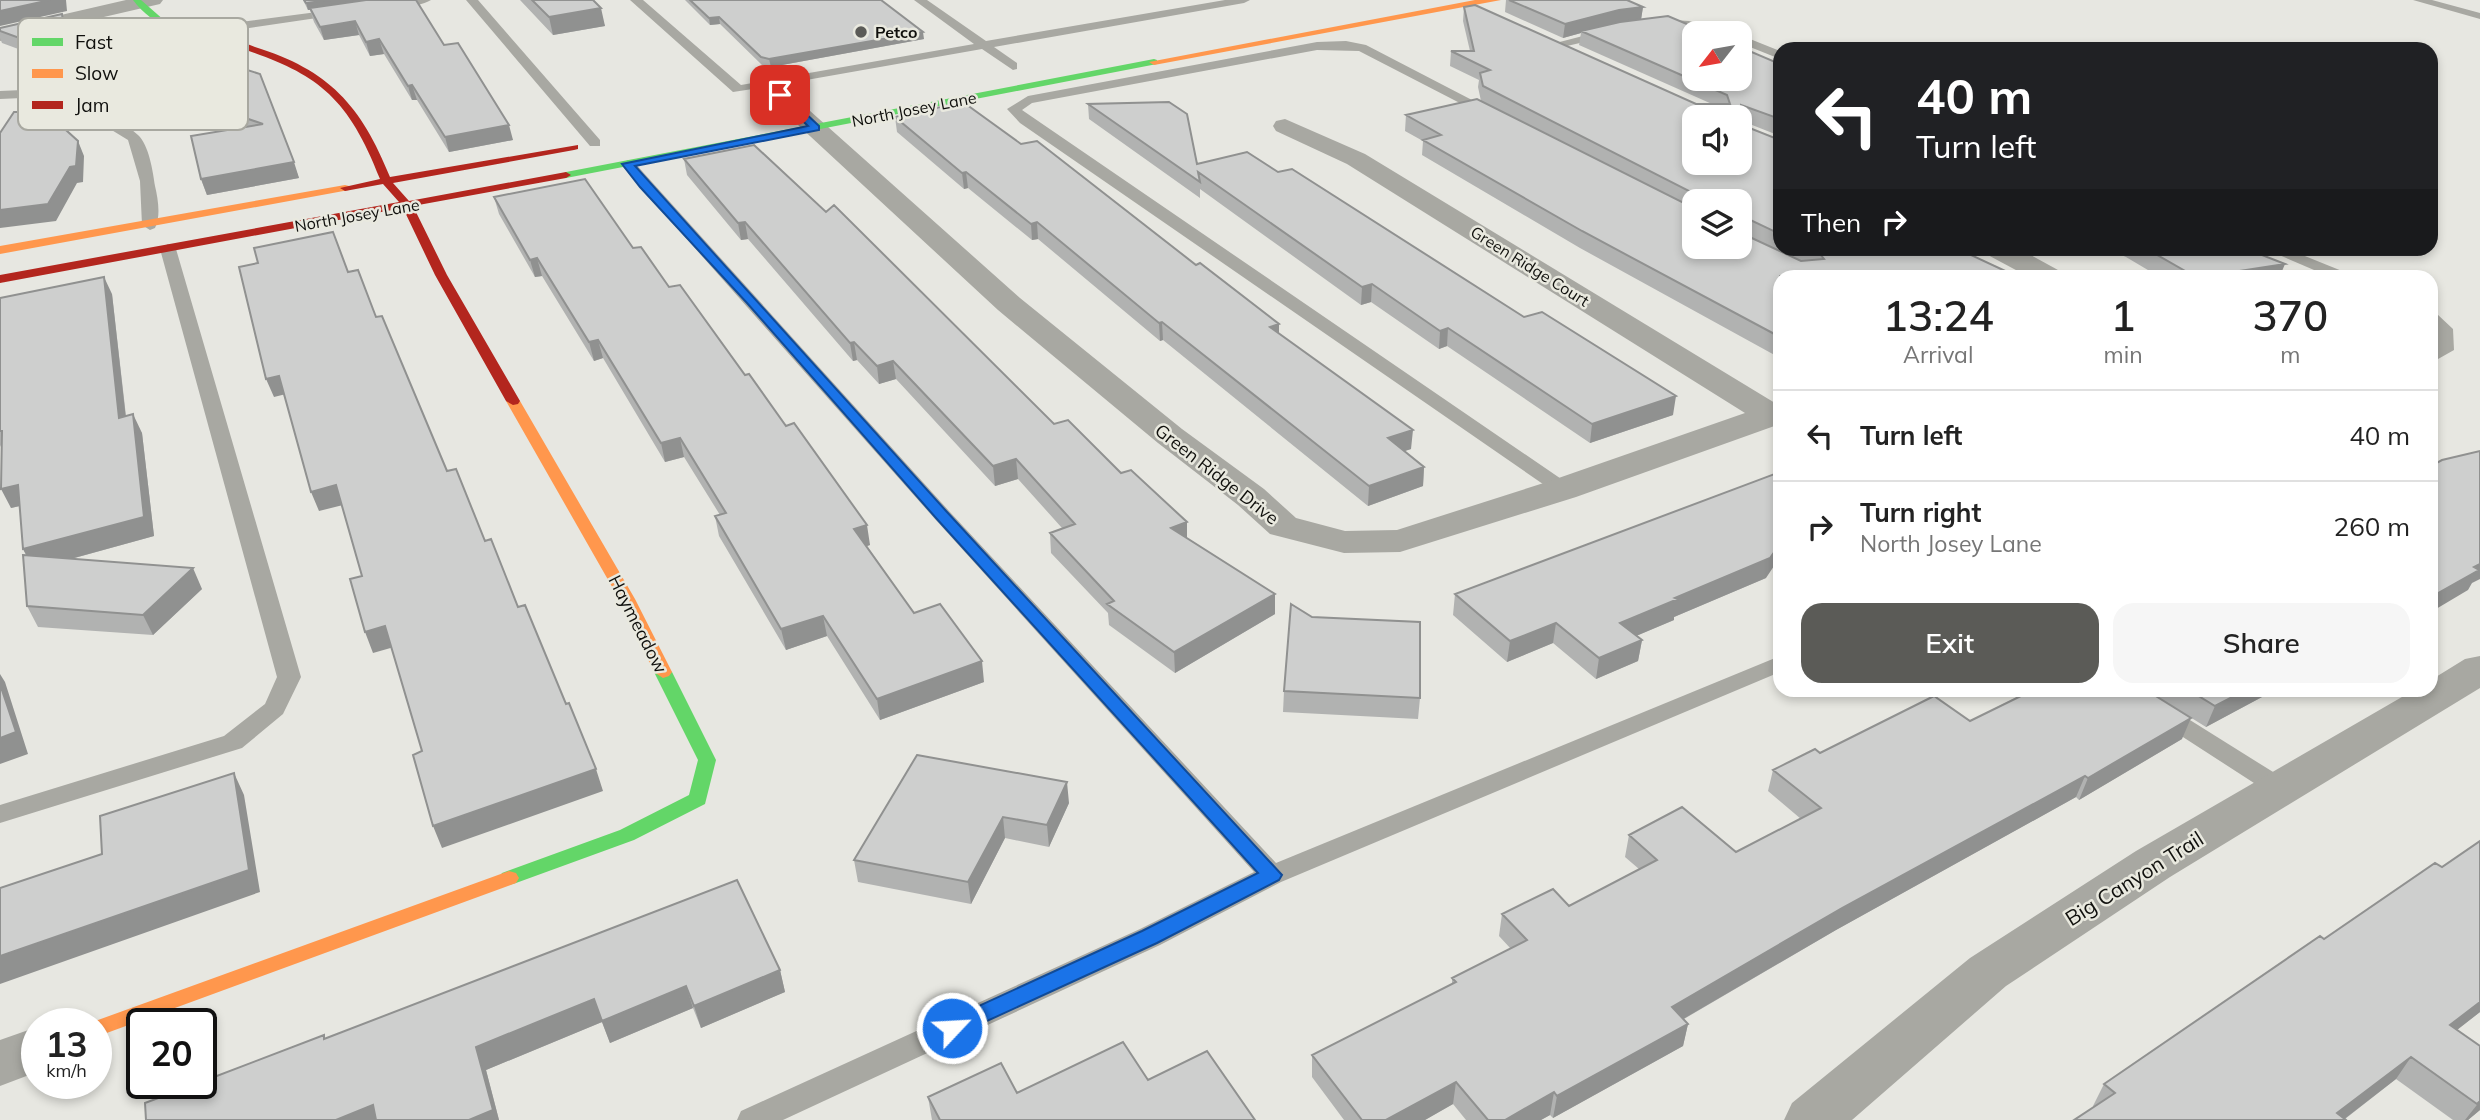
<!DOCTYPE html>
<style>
:root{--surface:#fff;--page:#f6f6f6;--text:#222;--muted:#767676;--line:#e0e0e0;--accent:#5b5b57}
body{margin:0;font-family:Mulish,sans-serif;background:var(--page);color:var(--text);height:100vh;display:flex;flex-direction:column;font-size:26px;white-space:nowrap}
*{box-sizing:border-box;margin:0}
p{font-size:23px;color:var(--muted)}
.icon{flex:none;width:38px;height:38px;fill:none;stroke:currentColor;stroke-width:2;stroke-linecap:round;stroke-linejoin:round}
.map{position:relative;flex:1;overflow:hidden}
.drawer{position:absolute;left:1773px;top:270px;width:665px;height:427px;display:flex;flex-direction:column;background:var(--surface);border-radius:21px;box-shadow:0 4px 10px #0003}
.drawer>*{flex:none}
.hud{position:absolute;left:1773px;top:42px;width:665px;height:214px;border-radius:21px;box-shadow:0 4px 10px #0003;background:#202124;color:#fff;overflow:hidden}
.needle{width:46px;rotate:239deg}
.controls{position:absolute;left:1682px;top:21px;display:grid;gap:14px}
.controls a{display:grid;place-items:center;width:70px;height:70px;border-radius:14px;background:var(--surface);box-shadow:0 4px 10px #0003;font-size:35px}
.speed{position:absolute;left:21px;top:1008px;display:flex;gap:14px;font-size:35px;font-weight:700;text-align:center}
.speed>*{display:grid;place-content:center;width:91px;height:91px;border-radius:50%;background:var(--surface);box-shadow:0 4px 10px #0003;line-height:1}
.speed small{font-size:18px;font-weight:400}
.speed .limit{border:4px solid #111;border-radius:10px;background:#fff;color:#111}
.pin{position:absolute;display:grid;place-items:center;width:60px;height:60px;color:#fff;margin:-30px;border-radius:14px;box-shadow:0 4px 10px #0006}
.me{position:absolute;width:77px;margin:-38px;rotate:65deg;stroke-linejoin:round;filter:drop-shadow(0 0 5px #0008)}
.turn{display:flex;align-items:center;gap:24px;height:147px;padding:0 28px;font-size:32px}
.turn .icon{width:91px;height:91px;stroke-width:2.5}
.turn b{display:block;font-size:49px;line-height:60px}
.then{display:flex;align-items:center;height:66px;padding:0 28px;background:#0003;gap:14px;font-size:26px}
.eta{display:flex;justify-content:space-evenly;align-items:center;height:119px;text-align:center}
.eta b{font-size:42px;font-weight:600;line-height:49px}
.primary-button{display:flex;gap:14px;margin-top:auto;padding:14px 28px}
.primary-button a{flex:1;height:80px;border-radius:21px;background:var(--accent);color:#fff;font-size:28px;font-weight:600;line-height:80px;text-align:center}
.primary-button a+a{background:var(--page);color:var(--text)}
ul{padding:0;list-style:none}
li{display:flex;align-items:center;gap:21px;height:91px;padding:0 28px;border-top:2px solid var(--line)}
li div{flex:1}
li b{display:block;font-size:26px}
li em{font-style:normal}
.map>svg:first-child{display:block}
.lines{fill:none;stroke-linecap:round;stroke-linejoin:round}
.lane{fill:#a8a8a2;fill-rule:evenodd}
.street{fill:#a8a8a2;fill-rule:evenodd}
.fast{fill:#63d668;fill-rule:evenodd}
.slow{fill:#ff974d;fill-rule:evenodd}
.jam{fill:#b3261e;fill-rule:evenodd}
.wall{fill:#b1b2b1;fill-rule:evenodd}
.shaded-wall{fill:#909190}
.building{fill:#cecfce;stroke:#909190;stroke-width:2;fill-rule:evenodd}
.route{fill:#1a73e8;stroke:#114b97;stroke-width:2}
.poi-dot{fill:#5b5b57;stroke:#e9e9df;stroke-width:2.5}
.labels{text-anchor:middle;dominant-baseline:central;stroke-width:5;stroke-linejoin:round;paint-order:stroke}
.far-poi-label{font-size:16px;font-weight:bold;fill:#10100d;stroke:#e9e9df;text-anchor:start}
.far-street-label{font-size:16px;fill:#10100d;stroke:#e9e9df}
.street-label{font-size:18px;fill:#10100d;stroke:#e9e9df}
.near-street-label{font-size:21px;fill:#10100d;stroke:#e9e9df}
.key{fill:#e9e9df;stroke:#a8a8a0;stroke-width:2}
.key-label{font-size:19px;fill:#10100d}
</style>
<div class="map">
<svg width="2480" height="1120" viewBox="0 0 2480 1120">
<rect width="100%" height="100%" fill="#e7e7e1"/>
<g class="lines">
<path class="lane" d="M401,0H431C421,6 393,11 383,5Z
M466,0H478L600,140V146H590Z
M630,0H643L741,85L974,44L914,0H927L986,41L1225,0H1250L1244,3L994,47L1017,63V69L1013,70L982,49L778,85L799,107L792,111L787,110L766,87L733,92Z
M2413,0H2432L2480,13V19Z
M340,9L346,12L344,14L195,36L189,32L195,28Z
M1658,19L1689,21L1731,33H1712L1689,27L1654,24V20Z
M1606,30L1610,32V36L1554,49L1548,45Z
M1740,35L1780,51V59L1740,43Z
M1346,41L1366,45L1497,113L1495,116H1485L1359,51L1317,50L1032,103L1022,110L1570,485L1573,489L1570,493H1556L1020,123L1007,109L1028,96L1317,42Z
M46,89C72,96 118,116 138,135C149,145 153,172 155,186C158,199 161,216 155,228L150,230L142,225L140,181L128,140L92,118L44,97L0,99V91Z
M628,160L633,161L949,511L1276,863L1780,656V672L1281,882L1160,945L783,1120H737L741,1111L1140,929L1254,872L935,519L623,167L621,164Z
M168,244L176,249L301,677L283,714L242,748L0,823V805L224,736L265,704L277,677L160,249Z
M2263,248H2285L2347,273L2349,276H2328Z
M2431,313L2437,314L2453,329L2454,350L2431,363V351L2436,348L2437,331L2431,326Z
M2114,690H2142L2289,782L2292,788L2289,794L2280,797L2271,794L2118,695Z"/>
<path class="street" d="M126,0H163L160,4L0,41V29Z
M792,100L800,102L1020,298L1182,429L1264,489L1296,518L1345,531L1397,530L1550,481L1745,413L1347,164L1276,131L1273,126L1276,121L1285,119L1365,154L1775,403L1780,402V424L1576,497L1400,552L1344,553L1270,534L1238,505L1158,443L998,310L784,112L780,107L784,102Z
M1982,248H2018L2058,270L2063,276H2027L1986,254Z
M2480,656V688L2170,877L2006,986L1852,1120H1784L1792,1103L1970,958L2136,851L2414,690H2431V680L2465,659Z
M37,1027V1072L0,1086V1040Z"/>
<path class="fast" d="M133,0H141L165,21L220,37L216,40C183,34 154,28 133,0Z
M1154,59L1157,60V64L566,178L561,175L566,172Z
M663,666L672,672L716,760L705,804L634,840L516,883L509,885L502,883L499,878L502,873L620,830L689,795L698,760L654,672Z"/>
<path class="slow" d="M1475,0H1501L1154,65L1149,62Z
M345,185L349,186V190L0,254V246Z
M513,397L520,401L635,599L672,672L669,676L663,678L654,672L619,599L506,401Z
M509,871L516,873L519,878L516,883L104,1034L96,1037V1024H87Z"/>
<path class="jam" d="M213,35C226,35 242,42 255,47C329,70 361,105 390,177L578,145V149L574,150L393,183L409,201L566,172L571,175L566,178L413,206L447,275L520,401L518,404L513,405L506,401L435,275L403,208L0,283V275L399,202L383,184L345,191L340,188L380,179C343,83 306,69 213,39Z"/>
</g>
<path class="wall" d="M303,0H416L444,45L513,140L449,152L417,100H412L384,54L370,56L359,35L324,40L314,22L310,10H308Z
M520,0H593L605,26L553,35Z
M685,0H881L924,39L771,67L762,65L720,24L710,25Z
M1506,0H1627L1643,7L1641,19L1780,64V136L1742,121V125L1780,140V248H1956L1780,276V358L1580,248L1422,155L1423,141L1405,131L1406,115L1481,101L1478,87L1479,80L1450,66L1451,51H1470L1463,21L1464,7L1696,104H1712L1579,45L1581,33L1563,38L1505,12ZM1694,201H1740L1694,247Z
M62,14L68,31L115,19L120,33L119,86L2,43L0,38V28Z
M134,34L260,74L299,178L207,195L201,179L237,128L170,105L140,48Z
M1088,104L1197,164L1278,172L1673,415L1590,443L1447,346L1439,349L1371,302L1361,305L1200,189V198L1089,119Z
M895,117L1021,144L1196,265L1279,324V333L1411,449L1404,451L1424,467L1423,486L1368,506L1163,340L1160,341L1038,239L1032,240L968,188L964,189L897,132Z
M684,159L1054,424L1187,522V538L1275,594V614L1175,673L1109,625L1108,613L1051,553L1050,533L1062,528L1018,479L995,486L896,379L879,384L857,360L853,361L748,239L741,240L687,175Z
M494,197L633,248L669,287L745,375L870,545L867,546L914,613L984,682L880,720L827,636L786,650L719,536L715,516L720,515L684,457L665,462L603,358L594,361L542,276L535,277L499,214Z
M2105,248H2244L2280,276H2158L2126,257Z
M112,294L126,416L142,433L154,536L71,559L202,589L153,635L38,627L27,606L26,555L23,549L20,506L11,508L1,447L0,445V298Z
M1766,578L1674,617V620L1636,636L1642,640L1638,661L1596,679L1553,643L1507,662L1453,615L1455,594Z
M2006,690H2275L2206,727L2148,691L2182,739L2079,800L2076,797L1836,930L1684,1019L1688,1024L1683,1046L1553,1118L1550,1115L1541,1120H1466L1453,1104L1425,1120H1344L1312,1077V1055L1452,984V978L1511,949L1499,936L1502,914L1569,906L1639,869L1625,857L1629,835L1736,852L1801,819L1768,791L1773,770L1820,753L1970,721L2017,697Z
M1284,691L1420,698L1418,719L1283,712Z
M917,755L1069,803L1049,847L1005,838L971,904L858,882L854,860Z
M2480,841V1012L2457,1030L2480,1110L2468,1120H2453L2396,1079L2345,1119L2094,1107L2093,1106L2104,1084L2324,939L2442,867Z
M780,970L785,992L701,1028L693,1008L610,1043L602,1022L486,1070L499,1120H146L325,1038Z
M1148,1080L1255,1120H932L928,1097L1017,1093Z"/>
<path class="shaded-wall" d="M50,0H66L67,11L0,26V11Z
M331,0H389L308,10L306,3Z
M1643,7L1641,20L1581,31V33L1563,38L1565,24L1619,10Z
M601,8L605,26L553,35L549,17Z
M62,14L68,28L70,46L64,32Z
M719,17L720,24L710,25L709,18Z
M115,19L120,33L119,86L113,72Z
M355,21L359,35L324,40L320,27Z
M923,32L924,39L771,67L769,59Z
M379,39L384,54L370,56L366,42Z
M412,85L417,100H412L408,86Z
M509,125L513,140L449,152L445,137Z
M78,141L84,156L83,182L77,183L56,221L0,228V210Z
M294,162L299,178L207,195L201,179Z
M966,172L968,188L964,189L962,173Z
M1744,217L1741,234V219Z
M745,222L748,239L741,240L738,223Z
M1037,222L1038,239L1032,240L1031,224Z
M537,258L542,276L535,277L530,260Z
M2285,264L2280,276H2207Z
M104,277L112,294L128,437L119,418Z
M1372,284L1371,302L1361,305L1362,287Z
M1162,322L1163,340L1160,341L1159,323Z
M1279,324V342L1270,327Z
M1448,328L1447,346L1439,349L1440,331Z
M598,340L603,358L594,361L589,342Z
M854,342L857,360L853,361L850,343Z
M893,361L896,379L879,384L877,366Z
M279,376L286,394L274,397L266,379Z
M1676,396L1673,415L1590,443L1592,424Z
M133,414L142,433L154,536L34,569L23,549Z
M1413,430L1411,449L1387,457L1388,438Z
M680,438L684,457L665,462L661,443Z
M1016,459L1018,479L995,486L993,466Z
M1424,467L1423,486L1368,506L1369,486Z
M18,485L28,504L11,508L1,489Z
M336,485L343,505L319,511L311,492Z
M1187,522V542L1171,528Z
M867,525L870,545L858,549L854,529Z
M1780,544V557L1766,578L1674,617V620L1617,644L1620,623L1675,598Z
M2480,564V579L2472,583L2468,590L2431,612V597L2474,567Z
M193,568L202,589L153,635L143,615Z
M1275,594V614L1175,673L1174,652Z
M823,616L827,636L786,650L781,629Z
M1556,623L1553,643L1507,662L1510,641Z
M385,626L394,647L373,653L365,632Z
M1642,640L1638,661L1596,679L1599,658Z
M982,661L984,682L880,720L877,699Z
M0,674L5,682L28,754L0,764Z
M2246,690H2275L2206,727L2215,706Z
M2191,718L2182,739L2079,800L2088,778Z
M596,769L603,791L442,848L433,826Z
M234,773L244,795L260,892L0,984V956Z
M2085,776L2076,797L1836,930L1666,1029L1672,1007L1842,908Z
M1067,782L1069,803L1049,847L1047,825Z
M1003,817L1005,838L971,904L968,882Z
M780,970L785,992L701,1028L694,1006Z
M686,986L693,1008L610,1043L602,1022L486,1070L499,1120H469L476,1047L594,999Z
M2480,1002V1012L2435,1047L2450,1025Z
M1688,1024L1683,1046L1553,1118L1557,1096Z
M2411,1057L2396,1079L2343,1120L2337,1113Z
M1456,1082L1453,1104L1425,1120H1386Z
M1554,1092L1550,1115L1541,1120H1505Z
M2480,1101V1110L2468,1120H2465Z
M373,1105L380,1120H336Z"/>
<path class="building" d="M0,0H50L0,11Z
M304,0H331L306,3Z
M366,0H416L444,45L458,43L509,125L445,137L412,85L408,86L379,39L366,42L355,21L320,27L310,8Z
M532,0H593L601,8L549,17Z
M690,0H881L923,32L769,59L761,57L719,17L709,18Z
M1509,0H1627L1643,7L1619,10L1565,24Z
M1475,5L1696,104H1730L1727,95L1581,31L1620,22L1668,16L1708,33H1694V79H1740V47L1780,64V119L1741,105L1742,125L1780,140V234L1744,217L1741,219V233L1801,261L1824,259L1820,254L1810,248H1956L2016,276H1780V337L1582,231L1423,140L1441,135L1406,115L1477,99L1694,208V247H1740V201H1699V196L1483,86L1480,73L1490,70L1451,51H1474L1464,7ZM1694,117H1740V163H1694Z
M62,14L64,32L115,19L113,72L0,31V28Z
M134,34L260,74L294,162L201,179L191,136L263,124L164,90Z
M963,102L1021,144L1037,141L1196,265L1200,263L1279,324L1270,327L1413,430L1388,438L1424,467L1369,486L1162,322L1159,323L1037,222L1031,224L966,172L962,173L895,117Z
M1169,102L1187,114L1197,164L1247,152L1278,172L1292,169L1524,317L1542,312L1676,396L1592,424L1448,328L1440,331L1372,284L1362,287L1198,172L1200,182L1088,104Z
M14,112H46L78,141L76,166L70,167L48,204L0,210V133Z
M754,145L826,212L834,205L1054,424L1068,420L1121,473L1131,470L1187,522L1171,528L1275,594L1174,652L1107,604L1114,601L1050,533L1075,524L1016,459L993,466L893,361L877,366L854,342L850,343L745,222L738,223L684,159Z
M585,179L633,248L641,247L669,287L680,285L745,375L749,374L786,426L794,423L867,525L854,529L914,613L940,604L982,661L877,699L823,616L781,629L715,516L726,513L680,438L661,443L598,340L589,342L537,258L530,260L494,197Z
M333,232L348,272L358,270L376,317L382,316L447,471L456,469L485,541L491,539L518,607L525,605L566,704L569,703L596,769L433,826L413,755L422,751L385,626L365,632L350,579L362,576L336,485L311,492L279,376L266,379L239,267L258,263L254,248Z
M2145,248H2244L2285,264L2207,276H2194Z
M104,277L119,418L133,414L144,517L23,549L18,485L1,489L2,431H0V298Z
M2480,451V564L2474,567L2479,570L2431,597V466L2442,460Z
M1780,472V544L1770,558L1675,598L1678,599L1620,623L1642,640L1599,658L1556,623L1510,641L1455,594Z
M23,555L193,568L143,615L27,606Z
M1291,604L1312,617L1420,622V698L1284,691Z
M0,684L16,732L0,738Z
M2033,690H2146L2191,718L2088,778L2085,776L1842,908L1672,1007L1688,1024L1557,1096L1554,1092L1505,1120H1488L1456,1082L1386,1120H1362L1312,1055L1456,982L1452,978L1527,940L1502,914L1553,889L1569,906L1657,860L1629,835L1682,807L1736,852L1821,808L1773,770L1815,749L1820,753L1934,696L1970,721Z
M2189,690H2246L2215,706Z
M917,755L1067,782L1047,825L1003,817L968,882L854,860Z
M234,773L249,870L0,956V888L102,854L100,816Z
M2480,841V1002L2450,1025L2480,1046V1101L2477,1104L2411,1057L2337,1113L2346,1120H2074L2115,1093L2104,1084L2320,936L2324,939L2435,863L2442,867Z
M737,880L780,970L694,1006L686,986L602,1021L594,999L476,1047L493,1110L469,1120H376L373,1105L336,1120H146L145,1103L198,1083H201V1082L324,1035V1039Z
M1123,1042L1148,1080L1207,1051L1255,1120H940L928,1097L1001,1063L1017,1093Z"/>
<path class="route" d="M777,93H784L819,126V130L635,166L947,512L1282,875L1279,880L1157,943L952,1037L944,1034L941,1028L944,1022L1142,931L1258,873L936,518L747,303L640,187L622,164L808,126L777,97Z"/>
<circle class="poi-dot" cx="861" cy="32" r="7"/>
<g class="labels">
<g class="far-poi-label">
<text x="875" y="32">Petco</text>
</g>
<g class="far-street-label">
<text transform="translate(914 109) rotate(-11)">North Josey Lane</text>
<text transform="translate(357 215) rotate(-10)">North Josey Lane</text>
<text transform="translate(1530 266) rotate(32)">Green Ridge Court</text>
</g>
<g class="street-label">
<text transform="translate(1217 474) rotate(38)">Green Ridge Drive</text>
<text transform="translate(638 624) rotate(63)">Haymeadow</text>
</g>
<g class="near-street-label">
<text transform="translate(2134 878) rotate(-32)">Big Canyon Trail</text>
</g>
</g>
<rect x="18" y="18" width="230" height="112" rx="10" class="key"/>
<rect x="32" y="38" width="31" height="8" fill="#63d668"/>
<rect x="32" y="69" width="31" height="9" fill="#ff974d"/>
<rect x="32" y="101" width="31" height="8" fill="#b3261e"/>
<g class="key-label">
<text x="75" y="49">Fast</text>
<text x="75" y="80">Slow</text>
<text x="75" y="112">Jam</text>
</g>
</svg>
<div class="controls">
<a><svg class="needle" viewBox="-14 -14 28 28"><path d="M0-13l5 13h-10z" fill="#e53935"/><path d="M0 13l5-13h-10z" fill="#767676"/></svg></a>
<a><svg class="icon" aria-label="sound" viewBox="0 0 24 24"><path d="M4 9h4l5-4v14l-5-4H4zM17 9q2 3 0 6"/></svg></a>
<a><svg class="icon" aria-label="layers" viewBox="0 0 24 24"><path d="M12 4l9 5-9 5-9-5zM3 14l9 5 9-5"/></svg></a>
</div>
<div class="speed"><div>13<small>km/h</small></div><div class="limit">20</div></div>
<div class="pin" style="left:780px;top:95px;background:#d93025"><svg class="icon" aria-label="arrive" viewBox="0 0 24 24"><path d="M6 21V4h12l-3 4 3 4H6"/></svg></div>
<svg class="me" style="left:952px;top:1028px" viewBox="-20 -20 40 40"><circle r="17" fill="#1a73e8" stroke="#fff" stroke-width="3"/><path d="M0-11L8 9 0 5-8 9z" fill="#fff"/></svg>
<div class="hud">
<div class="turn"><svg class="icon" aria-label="left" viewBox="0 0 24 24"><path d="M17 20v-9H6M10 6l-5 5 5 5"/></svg><div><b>40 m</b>Turn left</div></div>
<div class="then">Then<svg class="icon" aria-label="right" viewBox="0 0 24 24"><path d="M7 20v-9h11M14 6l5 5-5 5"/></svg></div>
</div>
<section class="drawer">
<div class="eta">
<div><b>13:24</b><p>Arrival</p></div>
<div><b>1</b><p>min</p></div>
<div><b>370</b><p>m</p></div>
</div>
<ul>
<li><svg class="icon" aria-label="left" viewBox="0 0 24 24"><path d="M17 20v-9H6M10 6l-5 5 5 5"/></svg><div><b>Turn left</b></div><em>40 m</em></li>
<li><svg class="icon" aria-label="right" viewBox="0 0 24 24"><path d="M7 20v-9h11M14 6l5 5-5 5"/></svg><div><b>Turn right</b><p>North Josey Lane</p></div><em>260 m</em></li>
</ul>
<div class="primary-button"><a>Exit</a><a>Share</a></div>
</section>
</div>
